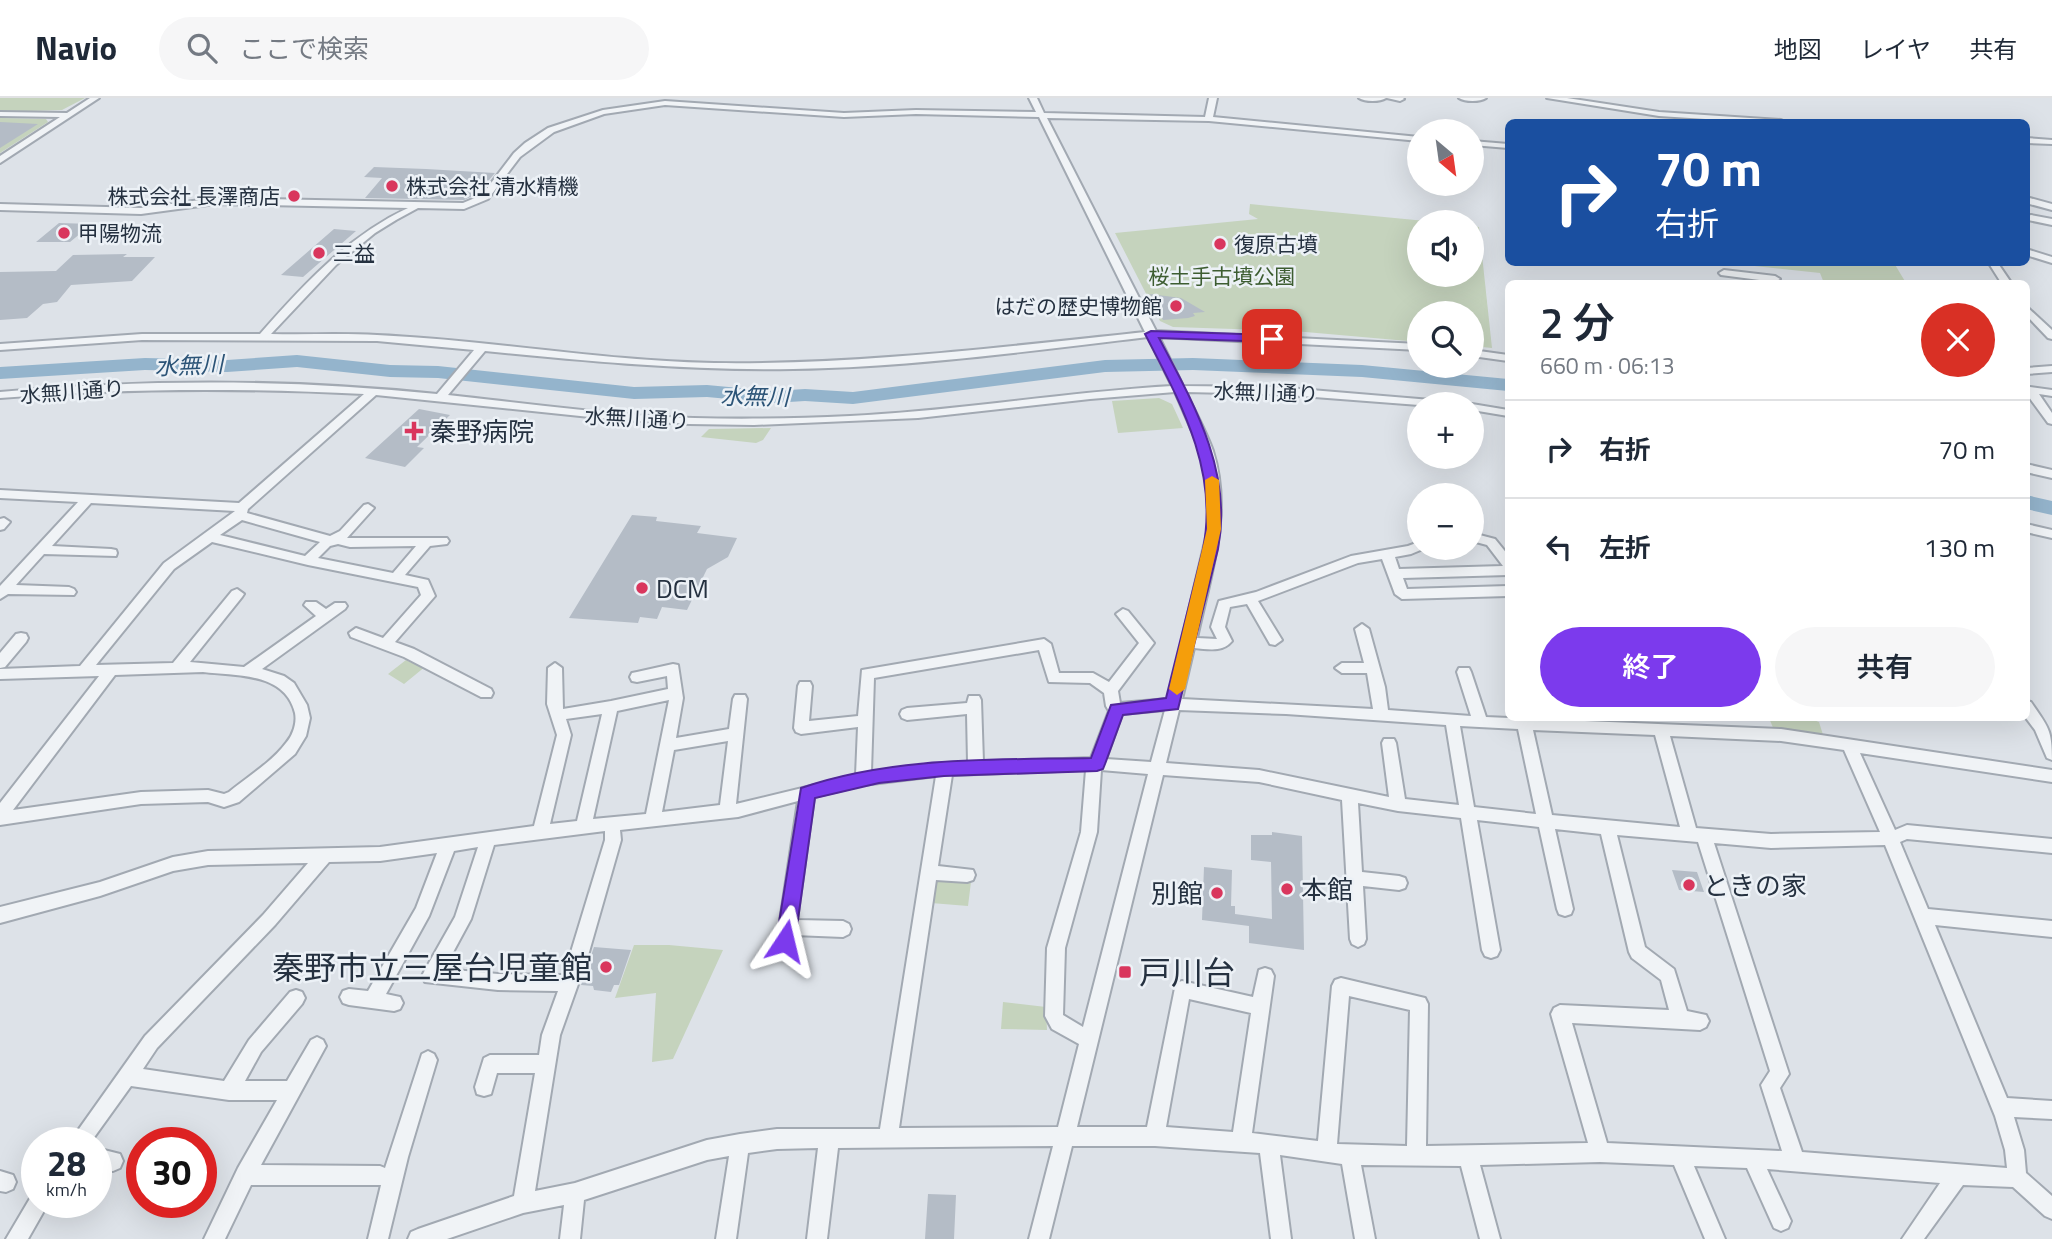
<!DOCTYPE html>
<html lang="ja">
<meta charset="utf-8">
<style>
:root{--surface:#fff;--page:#f6f6f7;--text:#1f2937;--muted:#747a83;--line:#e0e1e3;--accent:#7c3aed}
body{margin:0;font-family:"Titillium Web","Noto Sans JP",sans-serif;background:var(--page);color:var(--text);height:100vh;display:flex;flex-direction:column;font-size:26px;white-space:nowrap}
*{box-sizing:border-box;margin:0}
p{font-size:23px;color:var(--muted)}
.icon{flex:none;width:38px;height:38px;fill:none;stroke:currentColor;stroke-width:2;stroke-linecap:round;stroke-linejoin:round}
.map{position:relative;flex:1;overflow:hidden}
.side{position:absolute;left:1505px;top:182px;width:525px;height:441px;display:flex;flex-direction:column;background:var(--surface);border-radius:10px;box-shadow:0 7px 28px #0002}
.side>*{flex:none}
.banner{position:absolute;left:1505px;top:21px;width:525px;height:147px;border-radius:10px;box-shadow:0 7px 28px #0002;background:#1a4fa0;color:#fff;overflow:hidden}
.needle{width:46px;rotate:151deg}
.fabs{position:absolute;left:1407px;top:21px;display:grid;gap:14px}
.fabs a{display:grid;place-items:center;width:77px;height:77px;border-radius:50%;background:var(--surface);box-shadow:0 7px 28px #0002;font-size:35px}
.speed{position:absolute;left:21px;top:1029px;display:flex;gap:14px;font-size:35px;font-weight:700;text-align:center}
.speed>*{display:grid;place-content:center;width:91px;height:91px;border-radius:50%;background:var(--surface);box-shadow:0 7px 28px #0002;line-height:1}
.speed small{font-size:18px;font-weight:400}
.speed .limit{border:10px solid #d22;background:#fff;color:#111}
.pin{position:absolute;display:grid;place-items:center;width:60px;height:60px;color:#fff;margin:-30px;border-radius:14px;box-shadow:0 4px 10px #0006}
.me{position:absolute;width:77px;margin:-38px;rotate:10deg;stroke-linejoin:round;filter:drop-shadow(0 0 5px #0008)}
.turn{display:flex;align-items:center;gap:24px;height:147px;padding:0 35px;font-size:32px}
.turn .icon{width:91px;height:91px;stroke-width:2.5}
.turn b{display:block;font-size:49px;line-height:60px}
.round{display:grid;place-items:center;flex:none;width:74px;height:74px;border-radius:37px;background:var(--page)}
.summary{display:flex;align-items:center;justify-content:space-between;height:119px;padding:0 35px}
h1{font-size:42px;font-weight:600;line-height:52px}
.cta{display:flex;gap:14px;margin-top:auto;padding:14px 35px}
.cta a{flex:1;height:80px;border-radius:42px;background:var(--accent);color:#fff;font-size:28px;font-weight:600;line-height:80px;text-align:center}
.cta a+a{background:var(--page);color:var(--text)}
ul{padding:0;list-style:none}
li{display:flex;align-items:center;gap:21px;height:98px;padding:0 35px;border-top:2px solid var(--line)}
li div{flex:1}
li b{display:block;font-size:26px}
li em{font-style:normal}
header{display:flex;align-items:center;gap:42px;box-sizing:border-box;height:98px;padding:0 35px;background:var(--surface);border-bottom:2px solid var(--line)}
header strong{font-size:33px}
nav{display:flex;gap:38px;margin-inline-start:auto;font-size:24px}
.search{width:490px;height:63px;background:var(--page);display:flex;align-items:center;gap:18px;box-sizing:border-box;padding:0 24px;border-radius:38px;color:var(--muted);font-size:26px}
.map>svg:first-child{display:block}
.green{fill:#c5d3bd}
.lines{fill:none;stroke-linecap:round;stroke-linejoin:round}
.river{fill:#94b4cc;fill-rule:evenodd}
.building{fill:#b4bcc6}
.minor-casing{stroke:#a2a9b2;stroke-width:4}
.minor{fill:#f0f3f6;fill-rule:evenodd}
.route{fill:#7c3aed;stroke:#51269a;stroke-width:2}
.slow{fill:#f59e0b}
.poi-dot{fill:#d9365d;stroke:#ecf1f6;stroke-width:2.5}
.labels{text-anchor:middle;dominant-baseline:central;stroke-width:5;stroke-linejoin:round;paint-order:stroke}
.far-poi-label{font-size:21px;fill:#253140;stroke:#ecf1f6;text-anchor:start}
.far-park-label{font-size:21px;fill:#3d5d31;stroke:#ecf1f6}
.far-street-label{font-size:21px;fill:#253140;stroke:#ecf1f6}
.far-water-label{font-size:23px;font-style:italic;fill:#2c5477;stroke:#ecf1f6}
.poi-label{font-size:26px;fill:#253140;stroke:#ecf1f6;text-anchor:start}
.near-poi-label{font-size:32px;fill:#253140;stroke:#ecf1f6;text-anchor:end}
</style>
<header>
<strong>Navio</strong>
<div class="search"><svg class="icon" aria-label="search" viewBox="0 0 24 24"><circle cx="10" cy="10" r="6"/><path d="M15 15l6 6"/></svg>ここで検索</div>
<nav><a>地図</a><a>レイヤ</a><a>共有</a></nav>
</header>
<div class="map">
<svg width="2052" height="1141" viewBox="0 0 2052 1141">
<rect width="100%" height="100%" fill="#dde2e8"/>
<path class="green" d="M0,0H85L62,12L0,14Z
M0,20L46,21L48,24L0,55Z
M1250,106L1436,124H1419V177H1472V128L1479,129L1492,250L1472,248V215H1419V244L1294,233L1173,229L1160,223L1115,135L1258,121L1249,116Z
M1727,165H1894L1906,185H1824L1820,175Z
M1159,300L1172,306L1183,330L1118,335L1112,303Z
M771,330L763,342L756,345L701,339L709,331Z
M406,562L412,565L415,562L426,568L404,586L388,576Z
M1769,620H1808L1819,624L1824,640L1774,632Z
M940,781L971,784L968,808L931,805L934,785Z
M634,847H669L723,852L673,961L652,964L656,895L615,900Z
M1003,904L1046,909L1047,932L1001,931Z"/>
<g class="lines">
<path class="river" d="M297,257L390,267L438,268L634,289L707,287L773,293L805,291L853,294L1105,262L1193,260L1362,267L1508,281V293L1362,279L1193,272L1105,274L853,306L805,303L773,305L707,299L634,301L438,280L390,279L297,269L227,274L145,272L0,281V269L145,260L227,262Z
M2026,397L2052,403V417L2026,411Z"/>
</g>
<path class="building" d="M0,24L38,26L0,50Z
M374,69L426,71L495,75L477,96L464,102L365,100L382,80L364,79Z
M59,125L92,126L70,144H36Z
M334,131L356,133L303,179L281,177Z
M127,156L123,159H155L132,183L71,187L57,204L43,206L27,220L0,222V174L56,173L73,157Z
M1150,196L1181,200L1205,214L1193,215L1195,218L1188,220L1163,222Z
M419,311L450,317L417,349L424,350L405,369L365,360Z
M632,417L657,419L656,423L701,428L697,435L737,440L728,459L707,471L687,512L662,509L657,521L640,519L638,525L569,520Z
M1272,734L1302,738L1304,852L1249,845V828L1202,822L1204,769L1232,772L1231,808H1235V816L1272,821L1271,764L1251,762V737H1272Z
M1672,772L1697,774L1704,794L1679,792Z
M594,849L631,852L619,887H614L611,894L594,892L593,888L581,887Z
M928,1096L956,1097L954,1141H925Z"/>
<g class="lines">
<defs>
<path id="minor" d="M90,0H99L0,65V58L60,19L0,18V14L67,15Z
M1029,0H1037L1044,15L1205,19L1209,0H1217L1213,19L1419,39V43L1209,23L1047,20L1156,233L1419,246V252L1159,239L1183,288L1275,289L1443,303L1449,306L1419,307L1275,296L1186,294C1195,314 1206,333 1213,353C1233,415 1210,479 1197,540L1217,541L1211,529L1219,503L1256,494L1351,458L1408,448L1419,444V450L1423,451L1411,456L1395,459L1399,471L1503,468L1487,447L1472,443V435L1495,441L1508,457V477L1403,480L1407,491L1508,488V498L1402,501L1395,496L1382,461L1358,465L1258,503L1282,542L1275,547L1270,546L1247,506L1230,509L1225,529L1232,543C1222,555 1208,551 1194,550L1182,601L1373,611L1367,575H1342L1335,570L1342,565H1364L1355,531L1362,526L1369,531L1385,589L1388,612L1471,618L1457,574L1459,570H1469L1471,574L1486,619L1781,631L2052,672V684L1860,655L1895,732L1907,727L2052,741V755L1907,741L1900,744L1928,811L2052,823V839L1935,827L2007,1000L2052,1003V1021L2014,1019L2024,1052L2026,1075L2052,1098V1121L2045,1118L2013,1089L1963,1087L1924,1141H1902L1940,1085L1767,1071L1791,1123L1788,1130L1781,1133L1774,1130L1747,1070L1694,1068L1725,1141H1705L1674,1067L1600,1064L1480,1067L1500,1141H1480L1461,1068L1361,1067L1375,1141H1355L1342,1066L1280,1057L1291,1141H1271L1260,1055L1155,1048H1072L1049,1141H1029L1053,1048L838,1050L827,1141H807L818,1050L777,1051L748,1055L736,1141H716L729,1058L707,1062L584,1102L580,1141H560L564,1107L523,1115L447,1141H408L411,1134L418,1131L514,1098L535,975H497L491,996L484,998L477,996L475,989L484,960L490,957H539L542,937L558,893L498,892L425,884L422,878L425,872L455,819L478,749L454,753L429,818L386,896L400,899L403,905L400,911L394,913L349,907L343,905L340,899L343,893L349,891L368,893L416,810L437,755L380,763L329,764L275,827L157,950L143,971L224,983L249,942L290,894L296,892L302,894L305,900L302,906L261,954L245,983H287L311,942L317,939L323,942L326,948L261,1067L380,1068L385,1070L422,956L428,953L434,956L437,962L408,1059L388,1141H368L381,1087H251L225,1141H204L238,1070L277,1002H229L131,988L90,1045H69L145,938L263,817L308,765L208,767L173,773L100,798L0,825V809L100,784L173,759L208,753L380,749L534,728L557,637L547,606L548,570L555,565L562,570L563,611L611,603L668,591L667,578L637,584L632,583L630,579L632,575L637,574L673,566L678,567L683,600L676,640L729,631L733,601L735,597H745L747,601L736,706L856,677L858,629L801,636L796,634L794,630L798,588L800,584H810L812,588L809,623L858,618L862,572L1044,541L1051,546L1059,575H1093L1109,584L1139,545L1116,516L1123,511L1128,513L1154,545L1118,593L1120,605L1168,601L1208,431L1209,396L1201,354L1175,294L1090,301L918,320L754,327L689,326L609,321L376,297L248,411L247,415L330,438L340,433L364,407L368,406L374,410L347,440H447L449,443L447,446L430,448L405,477L428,482L435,498L395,544L414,551L491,591L493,595L491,599H481L404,559L351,539L349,535L356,530L383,540L421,497L418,489L308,467L212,444L174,471L96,567L173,565L232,493L237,491L244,496L242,499L190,564L244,569L316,518L304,507L306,504H316L326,511L335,505H345L347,508L345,511L262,571L284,578L294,585L307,607L310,620L306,638L295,656L239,704L224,709L208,704L141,706L0,727V705L99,578L0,581V571L80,568L164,465L235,413L91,405L52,448L111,451L116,452L117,455L116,458L44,456L16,487L69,489L74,491L76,494L74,497L8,496L0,501V488L78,404L0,400V392L239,405L364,296C242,290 121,290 0,300V294C145,281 292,281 437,296L474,252L377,243L142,242L0,252V246L142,236H260C303,187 348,138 408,110L215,106L141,116L0,112V106L141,110L215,100L463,105L482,97L514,55L525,45L548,30L603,12L665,3L844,15L916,12L1036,14ZM665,7L844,19L916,16L1039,19L1145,234C1002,249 858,267 714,265C601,263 489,242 377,237C342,235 306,237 271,236L336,167L375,135L396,122L418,110L464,111L488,101L520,59L554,34L604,16ZM1148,239L1172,288C1064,294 958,313 850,318C783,321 715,322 648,318C581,313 514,304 448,297L485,253C587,263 690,273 793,271C912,269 1030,253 1148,239ZM242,422L320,444L305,458L220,437ZM338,446L350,449L416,448L393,475L318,460L330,448ZM1039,552L1049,584L1090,585L1104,595L1106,608L1109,613L1091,660L983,664L981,602L979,598H969L967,605L907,610L902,612L900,616L902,620L907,622L967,616L968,664L871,674L874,580ZM203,574C236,578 285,574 295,615C297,625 293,637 286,645C273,663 246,680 229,694L224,696L208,692L141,694L13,712L115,577ZM669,602L646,716L593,721L617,613ZM1165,612L1151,664L1106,661L1122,616ZM1179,612L1286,616L1446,627L1459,707L1405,701L1396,645L1394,641H1384L1382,645L1389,699L1259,672L1166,665ZM602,616L577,723L550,726L571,637L566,621ZM1460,628L1518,631L1536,716L1474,709ZM1533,632L1655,637L1680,729L1552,717ZM1670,638L1781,643L1844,652L1880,734L1771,736L1696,730ZM728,643L720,707L662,714L674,652ZM1086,672L1081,734L1047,850L1045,918L1052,931L1079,946L1058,1029L899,1030L936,782L967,784L973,782L975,777L973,772L938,768L952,677ZM1101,672L1148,676L1083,929L1063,917L1065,850L1097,734ZM1163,677L1259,684L1342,702L1350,841L1352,846L1358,849L1364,846L1366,841L1363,788L1399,792L1405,790L1407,785L1405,780L1399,778L1362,774L1358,705L1398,713L1461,720L1482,852L1485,858L1491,860L1497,858L1500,852L1477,722L1539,729L1557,811L1559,816L1565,818L1571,816L1573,811L1555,731L1601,736L1629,854L1632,860L1661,882L1669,912L1560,907L1554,910L1551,916L1588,1045L1426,1048L1428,906L1425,900L1341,880L1335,882L1332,888L1318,1043L1252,1035L1274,878L1271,872L1265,870L1259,872L1253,899L1182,883L1176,885L1147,1029H1077ZM936,678L880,1031H777L740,1036L707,1042L575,1085L535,1093L560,937L587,861L621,742L620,732L738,719L798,703L777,843L779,848L785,851L791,848L794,837L843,839L849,836L851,831L849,826L843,823L797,822L814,699L863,687ZM605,733V742L564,877L498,876L444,871L471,821L494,747ZM1617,737L1698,744L1770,973L1761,987L1782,1053L1607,1045L1572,925L1700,932L1706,929L1709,923L1706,917L1687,913L1674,871L1645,849ZM1714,745L1771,750L1885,747L1995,1018L2005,1052L2007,1070L1802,1054L1780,990L1789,976ZM1349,898L1410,912L1407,1048L1337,1046ZM1189,901L1251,915L1233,1034L1166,1029Z
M1359,0H1386C1380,4 1365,4 1359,0Z
M1387,0H1403L1404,1L1400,3Z
M1459,0H1486C1480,4 1465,4 1459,0Z
M1547,0H1567L1659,14L1781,22L1785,24H1752L1659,18Z
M2026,40L2052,42V46L2026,45Z
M1472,43L1508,46V50L1472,47Z
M2026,99L2052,106V112L2026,105Z
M2031,117L2052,121V127L2028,122V118Z
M2026,151L2052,159V165L2026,157Z
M1988,164H1997L2012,186H2002Z
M1724,172L1775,178L1780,181L1775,184L1721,177L1719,175Z
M2026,208L2052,232V241L2048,240L2026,217Z
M1472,252L1508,257V263L1472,258Z
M2052,268V274L2026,276V270Z
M2030,289L2052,292V298L2039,296L2052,315V326L2048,325L2026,295V290Z
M1470,306H1472L1508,312V318L1472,312V306Z
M2026,366L2052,372V380L2026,374Z
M4,420L10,424L4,431L0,432V421Z
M2026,426L2052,432V440L2026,434Z
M21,535L26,536L28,540L26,544L5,569L0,570V555L16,536Z
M2026,603L2031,604C2048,629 2052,631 2052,662L2047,660L2035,632L2026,620Z
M96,1050L120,1056L123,1063L120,1070L113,1073L96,1070Z
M0,1073L13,1077L16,1084L13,1091L6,1094L0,1093Z
M37,1095V1104H49L28,1141H6L32,1097Z"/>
</defs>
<use href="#minor" class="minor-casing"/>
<use href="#minor" class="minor"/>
</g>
<path class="route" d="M1151,233L1272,237L1278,241L1272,244L1159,240C1194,306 1233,374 1218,451L1178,611L1123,617L1105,666L1103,671L1097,673L944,678L879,685L815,700L795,843L792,849L785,852L778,849L776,843L801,690C893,658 995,662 1091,660L1111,607L1166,600L1203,451C1219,372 1180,304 1145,236Z"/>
<path class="slow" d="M1212,378L1219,382L1221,431L1185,591L1177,597L1169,591L1207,431L1205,382Z"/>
<g class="poi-dot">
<circle cx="392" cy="88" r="7"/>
<circle cx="294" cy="98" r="7"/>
<circle cx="64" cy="135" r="7"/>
<circle cx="1220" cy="146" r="7"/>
<circle cx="319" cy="155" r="7"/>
<circle cx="1176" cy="208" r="7"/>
<path d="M410.5 322.5h7v7h7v7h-7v7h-7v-7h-7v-7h7z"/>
<circle cx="642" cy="490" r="7"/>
<circle cx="1689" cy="787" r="7"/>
<circle cx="1287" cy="791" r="7"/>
<circle cx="1217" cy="795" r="7"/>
<circle cx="606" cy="869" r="7"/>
<rect x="1118" y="867" width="14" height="14" rx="3.5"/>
</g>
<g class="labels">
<g class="far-poi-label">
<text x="406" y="88">株式会社 清水精機</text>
<text x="280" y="98" text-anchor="end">株式会社 長澤商店</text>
<text x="78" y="135">甲陽物流</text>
<text x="1234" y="146">復原古墳</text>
<text x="333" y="155">三益</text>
<text x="1162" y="208" text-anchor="end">はだの歴史博物館</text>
</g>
<g class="far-park-label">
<text x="1222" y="178">桜土手古墳公園</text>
</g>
<g class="far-street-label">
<text transform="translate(72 293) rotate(-4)">水無川通り</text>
<text transform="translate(1266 294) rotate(2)">水無川通り</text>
<text transform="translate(637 320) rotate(3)">水無川通り</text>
</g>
<g class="far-water-label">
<text transform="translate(189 267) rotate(-2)">水無川</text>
<text transform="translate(755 298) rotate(1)">水無川</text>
</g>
<g class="poi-label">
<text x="430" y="333">秦野病院</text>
<text x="656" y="490">DCM</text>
<text x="1703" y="787">ときの家</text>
<text x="1301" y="791">本館</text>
<text x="1203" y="795" text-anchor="end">別館</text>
</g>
<g class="near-poi-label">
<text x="592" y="869">秦野市立三屋台児童館</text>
<text x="1139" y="874" text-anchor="start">戸川台</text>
</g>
</g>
</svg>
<div class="fabs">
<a><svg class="needle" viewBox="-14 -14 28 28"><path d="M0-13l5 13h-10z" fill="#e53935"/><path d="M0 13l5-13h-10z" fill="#747a83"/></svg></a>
<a><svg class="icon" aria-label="sound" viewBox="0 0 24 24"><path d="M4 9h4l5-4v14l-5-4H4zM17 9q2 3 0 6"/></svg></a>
<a><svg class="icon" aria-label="search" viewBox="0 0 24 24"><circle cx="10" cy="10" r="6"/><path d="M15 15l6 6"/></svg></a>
<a>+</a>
<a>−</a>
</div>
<div class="speed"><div>28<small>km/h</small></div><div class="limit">30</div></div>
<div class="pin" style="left:1272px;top:241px;background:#d93025"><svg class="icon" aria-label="arrive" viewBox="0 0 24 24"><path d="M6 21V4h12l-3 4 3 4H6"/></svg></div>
<svg class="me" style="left:785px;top:843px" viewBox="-20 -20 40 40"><path d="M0-17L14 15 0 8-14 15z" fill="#7c3aed" stroke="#fff" stroke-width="4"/></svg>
<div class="banner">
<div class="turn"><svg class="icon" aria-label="right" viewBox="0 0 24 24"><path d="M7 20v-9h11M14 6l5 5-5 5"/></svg><div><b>70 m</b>右折</div></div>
</div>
<section class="side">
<div class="summary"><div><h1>2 分</h1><p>660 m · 06:13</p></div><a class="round" style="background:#d93025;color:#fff"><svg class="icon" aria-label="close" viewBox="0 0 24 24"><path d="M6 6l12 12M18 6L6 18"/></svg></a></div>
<ul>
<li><svg class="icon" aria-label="right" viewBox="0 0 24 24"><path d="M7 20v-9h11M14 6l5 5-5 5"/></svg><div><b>右折</b></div><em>70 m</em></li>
<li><svg class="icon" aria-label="left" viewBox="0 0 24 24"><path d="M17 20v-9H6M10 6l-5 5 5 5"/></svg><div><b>左折</b></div><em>130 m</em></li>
</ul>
<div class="cta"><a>終了</a><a>共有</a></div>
</section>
</div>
